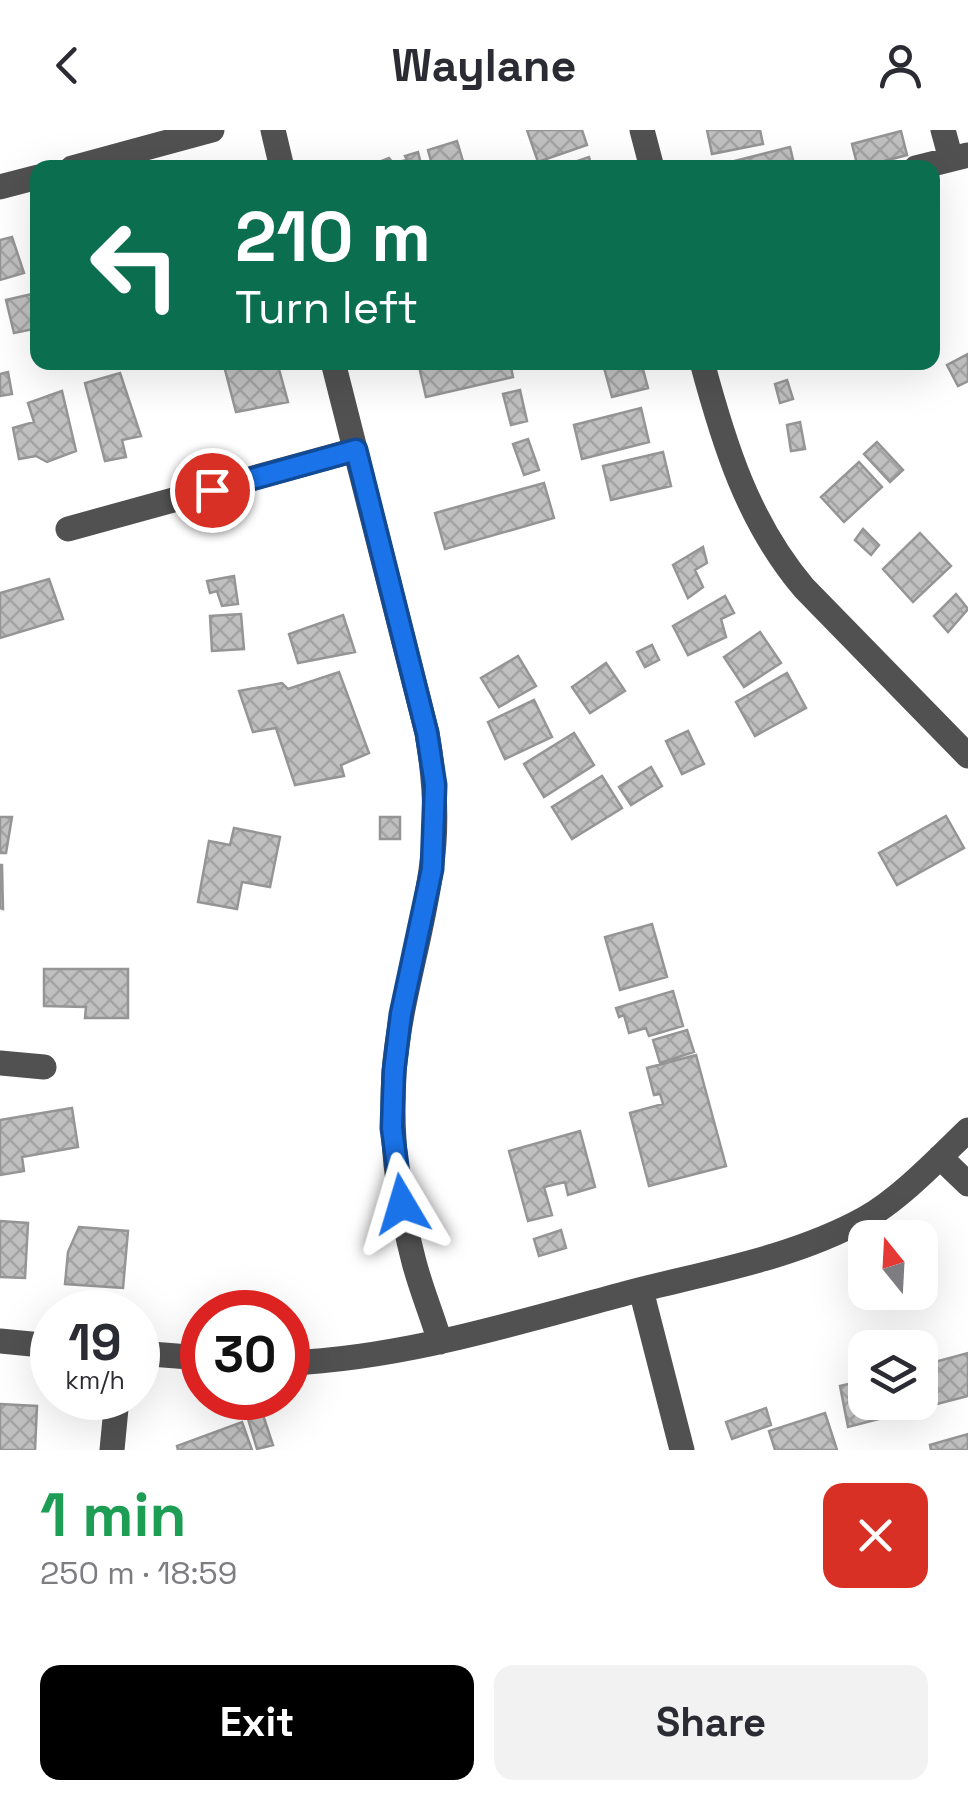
<!DOCTYPE html>
<meta charset="utf-8">
<style>
:root{--surface:#fff;--page:#f2f2f3;--text:#2b2b33;--muted:#7c7c81;--accent:#000}
body{margin:0;font-family:"Space Grotesk",sans-serif;background:var(--page);color:var(--text);height:100vh;display:flex;flex-direction:column;font-size:38px;white-space:nowrap}
*{box-sizing:border-box;margin:0}
p{font-size:32px;color:var(--muted)}
.icon{flex:none;width:55px;height:55px;fill:none;stroke:currentColor;stroke-width:2;stroke-linecap:round;stroke-linejoin:round}
.map{position:relative;height:1320px;overflow:hidden}
.drawer{display:flex;flex-direction:column;background:var(--surface);flex:1}
.drawer>*{flex:none}
.hud{position:absolute;left:30px;top:30px;width:910px;height:210px;border-radius:20px;box-shadow:0 10px 40px #0002;background:#0b6e4f;color:#fff;overflow:hidden}
.needle{width:65px;rotate:342deg}
.controls{position:absolute;left:848px;top:1090px;display:grid;gap:20px}
.controls a{display:grid;place-items:center;width:90px;height:90px;border-radius:20px;background:var(--surface);box-shadow:0 10px 40px #0002;font-size:50px}
.speed{position:absolute;left:30px;top:1160px;display:flex;gap:20px;font-size:50px;font-weight:700;text-align:center}
.speed>*{display:grid;place-content:center;width:130px;height:130px;border-radius:50%;background:var(--surface);box-shadow:0 10px 40px #0002;line-height:1}
.speed small{font-size:25px;font-weight:400}
.speed .limit{border:15px solid #d22;background:#fff;color:#111}
.pin{position:absolute;display:grid;place-items:center;width:85px;height:85px;color:#fff;margin:-42px;border:5px solid #fff;border-radius:50%;box-shadow:0 2px 10px #0007}
.me{position:absolute;width:110px;margin:-55px;rotate:353deg;stroke-linejoin:round;filter:drop-shadow(0 0 8px #0008)}
.turn{display:flex;align-items:center;gap:35px;height:210px;padding:0 40px;font-size:45px}
.turn .icon{width:130px;height:130px;stroke-width:2.5}
.turn b{display:block;font-size:70px;line-height:85px}
.round{display:grid;place-items:center;flex:none;width:105px;height:105px;border-radius:20px;background:var(--page)}
.summary{display:flex;align-items:center;justify-content:space-between;height:170px;padding:0 40px}
h1{font-size:60px;font-weight:700;line-height:75px;color:#1e9e55}
.primary-button{display:flex;gap:20px;margin-top:auto;padding:20px 40px}
.primary-button a{flex:1;height:115px;border-radius:20px;background:var(--accent);color:#fff;font-size:40px;font-weight:700;line-height:115px;text-align:center}
.primary-button a+a{background:var(--page);color:var(--text)}
header{display:flex;justify-content:space-between;align-items:center;height:130px;padding:0 40px;background:var(--surface);font-size:45px;font-weight:700}
.map>svg:first-child{display:block}
.building{fill:url(#building-cross-hatch);stroke:#959595;stroke-width:2.5}
.lines{fill:none;stroke-linecap:round;stroke-linejoin:round}
.minor{stroke:#515151;stroke-width:25}
.route-casing{stroke:#114b97;stroke-width:25}
.route{stroke:#1a73e8;stroke-width:18}
</style>
<header><svg class="icon" aria-label="back" viewBox="0 0 24 24"><path d="M15 5l-7 7 7 7"/></svg>Waylane<svg class="icon" aria-label="person" viewBox="0 0 24 24"><circle cx="12" cy="8" r="4"/><path d="M4 21q1-7 8-7t8 7"/></svg></header>
<div class="map">
<svg width="968" height="1320" viewBox="0 0 968 1320">
<defs>
<pattern id="building-cross-hatch" width="8" height="8" patternUnits="userSpaceOnUse" patternTransform="scale(2.5)"><rect width="8" height="8" fill="#c0c0c0"/><path d="M0 0l8 8M0 8l8-8" fill="none" stroke="#a3a3a3"/></pattern>
</defs>
<rect width="100%" height="100%" fill="#fff"/>
<path class="building" d="M527,0H582L587,15L538,32Z
M707,0H760L763,14L712,24Z
M901,1L907,25L858,38L852,14Z
M457,11L465,38H433L428,20Z
M790,17L795,38H737L735,31Z
M418,22L422,38H364L389,28L393,33L407,30L405,26Z
M589,27L592,38H557Z
M12,107L24,143L0,150V110Z
M32,164L38,185V198L14,203L6,170Z
M968,224V251L958,256L947,235Z
M223,232H277L288,272L236,282Z
M418,232H510L513,247L426,267Z
M611,232H641L648,258L612,267L603,234Z
M8,242L12,264L0,266V244Z
M120,243L141,306L122,310L126,327L105,331L85,253Z
M787,250L793,269L780,273L775,254Z
M520,260L527,291L511,295L503,264Z
M62,261L76,321L47,332L36,326L19,329L13,298L34,292L28,273Z
M641,278L649,312L582,329L574,295Z
M800,292L805,319L791,321L787,295Z
M528,309L539,340L524,345L513,314Z
M877,312L903,340L890,352L864,324Z
M663,322L671,356L611,370L603,336Z
M859,332L882,357L844,392L821,367Z
M544,353L554,388L445,419L435,383Z
M863,399L879,415L871,425L855,410Z
M920,403L951,436L913,472L883,439Z
M703,417L707,433L695,440L703,457L688,468L673,435Z
M234,446L238,474L222,476L217,461L210,463L207,451Z
M49,449L63,489L0,508V463Z
M956,464L968,479L948,502L934,486Z
M725,466L734,483L721,489L726,507L688,525L673,496Z
M241,484L244,519L212,521L210,486Z
M343,485L355,522L298,533L289,504Z
M760,502L781,533L744,557L724,527Z
M652,515L659,530L645,537L637,522Z
M518,526L536,556L499,577L481,548Z
M606,533L625,561L590,583L572,557Z
M339,542L369,623L341,635L344,646L295,655L276,598L253,602L239,561L282,553L288,559Z
M787,543L806,578L755,606L736,572Z
M534,570L552,607L505,629L488,592Z
M688,601L704,634L682,644L666,611Z
M574,603L594,635L544,667L524,634Z
M651,637L662,656L631,675L619,657Z
M602,646L622,678L572,709L552,677Z
M946,686L964,718L897,755L879,723Z
M0,687H12L6,723H0Z
M380,687H400V709H380Z
M234,698L280,707L270,757L242,752L237,779L198,772L209,711L230,715Z
M0,735H2L3,779L0,778Z
M652,794L667,847L620,860L605,807Z
M44,839H128V888H85L86,877L44,876Z
M673,861L683,896L649,906L646,898L629,903L624,885L619,887L616,878Z
M687,900L694,922L660,933L653,910Z
M696,925L726,1036L649,1056L630,983L663,974L660,964L654,965L647,938Z
M72,978L78,1017L22,1027L24,1041L0,1045V990Z
M580,1001L595,1057L568,1065L565,1052L544,1057L552,1085L528,1091L509,1021Z
M0,1091L28,1093L25,1148L0,1147Z
M79,1097L128,1101L123,1158L65,1154L68,1122Z
M561,1100L566,1118L539,1126L534,1109Z
M968,1223V1266L848,1297L840,1256L865,1250V1272H920V1236Z
M0,1274L37,1276L35,1320H0Z
M766,1278L771,1295L732,1309L726,1292Z
M825,1283L837,1320H775L769,1301Z
M263,1285L273,1315L257,1319L248,1289Z
M242,1292L252,1320H178L177,1316Z
M968,1304V1320H931L930,1315Z"/>
<g class="lines">
<path class="minor" d="M273,0L282,38
M642,0L652,38
M943,0L951,29
M72,38L212,0
M916,38L968,25
M0,57L38,47
M333,232L427,603C435,649 438,694 431,740C422,808 399,874 394,943C390,1005 398,1071 414,1132C421,1159 432,1185 440,1212
M702,232C724,314 748,392 804,458L968,626
M68,399L355,320
M0,933L44,937
M940,1027L968,1054
M641,1160L682,1320
M0,1211L52,1216
M138,1223L202,1228
M288,1233C405,1228 518,1192 631,1162C709,1142 793,1128 864,1089C899,1070 939,1028 968,1000
M112,1320L117,1268"/>
</g>
<g class="lines">
<defs>
<path id="route" d="M212,360L356,320L427,603L435,655L432,739L401,884L394,941L392,998L402,1074"/>
</defs>
<use href="#route" class="route-casing"/>
<use href="#route" class="route"/>
</g>
</svg>
<div class="controls">
<a><svg class="needle" viewBox="-14 -14 28 28"><path d="M0-13l5 13h-10z" fill="#e53935"/><path d="M0 13l5-13h-10z" fill="#7c7c81"/></svg></a>
<a><svg class="icon" aria-label="layers" viewBox="0 0 24 24"><path d="M12 4l9 5-9 5-9-5zM3 14l9 5 9-5"/></svg></a>
</div>
<div class="speed"><div>19<small>km/h</small></div><div class="limit">30</div></div>
<div class="pin" style="left:212px;top:360px;background:#d93025"><svg class="icon" aria-label="arrive" viewBox="0 0 24 24"><path d="M6 21V4h12l-3 4 3 4H6"/></svg></div>
<svg class="me" style="left:402px;top:1074px" viewBox="-20 -20 40 40"><path d="M0-17L14 15 0 8-14 15z" fill="#1a73e8" stroke="#fff" stroke-width="4"/></svg>
<div class="hud">
<div class="turn"><svg class="icon" aria-label="left" viewBox="0 0 24 24"><path d="M17 20v-9H6M10 6l-5 5 5 5"/></svg><div><b>210 m</b>Turn left</div></div>
</div>
</div>
<section class="drawer">
<div class="summary"><div><h1>1 min</h1><p>250 m · 18:59</p></div><a class="round" style="background:#d93025;color:#fff"><svg class="icon" aria-label="close" viewBox="0 0 24 24"><path d="M6 6l12 12M18 6L6 18"/></svg></a></div>
<div class="primary-button"><a>Exit</a><a>Share</a></div>
</section>
